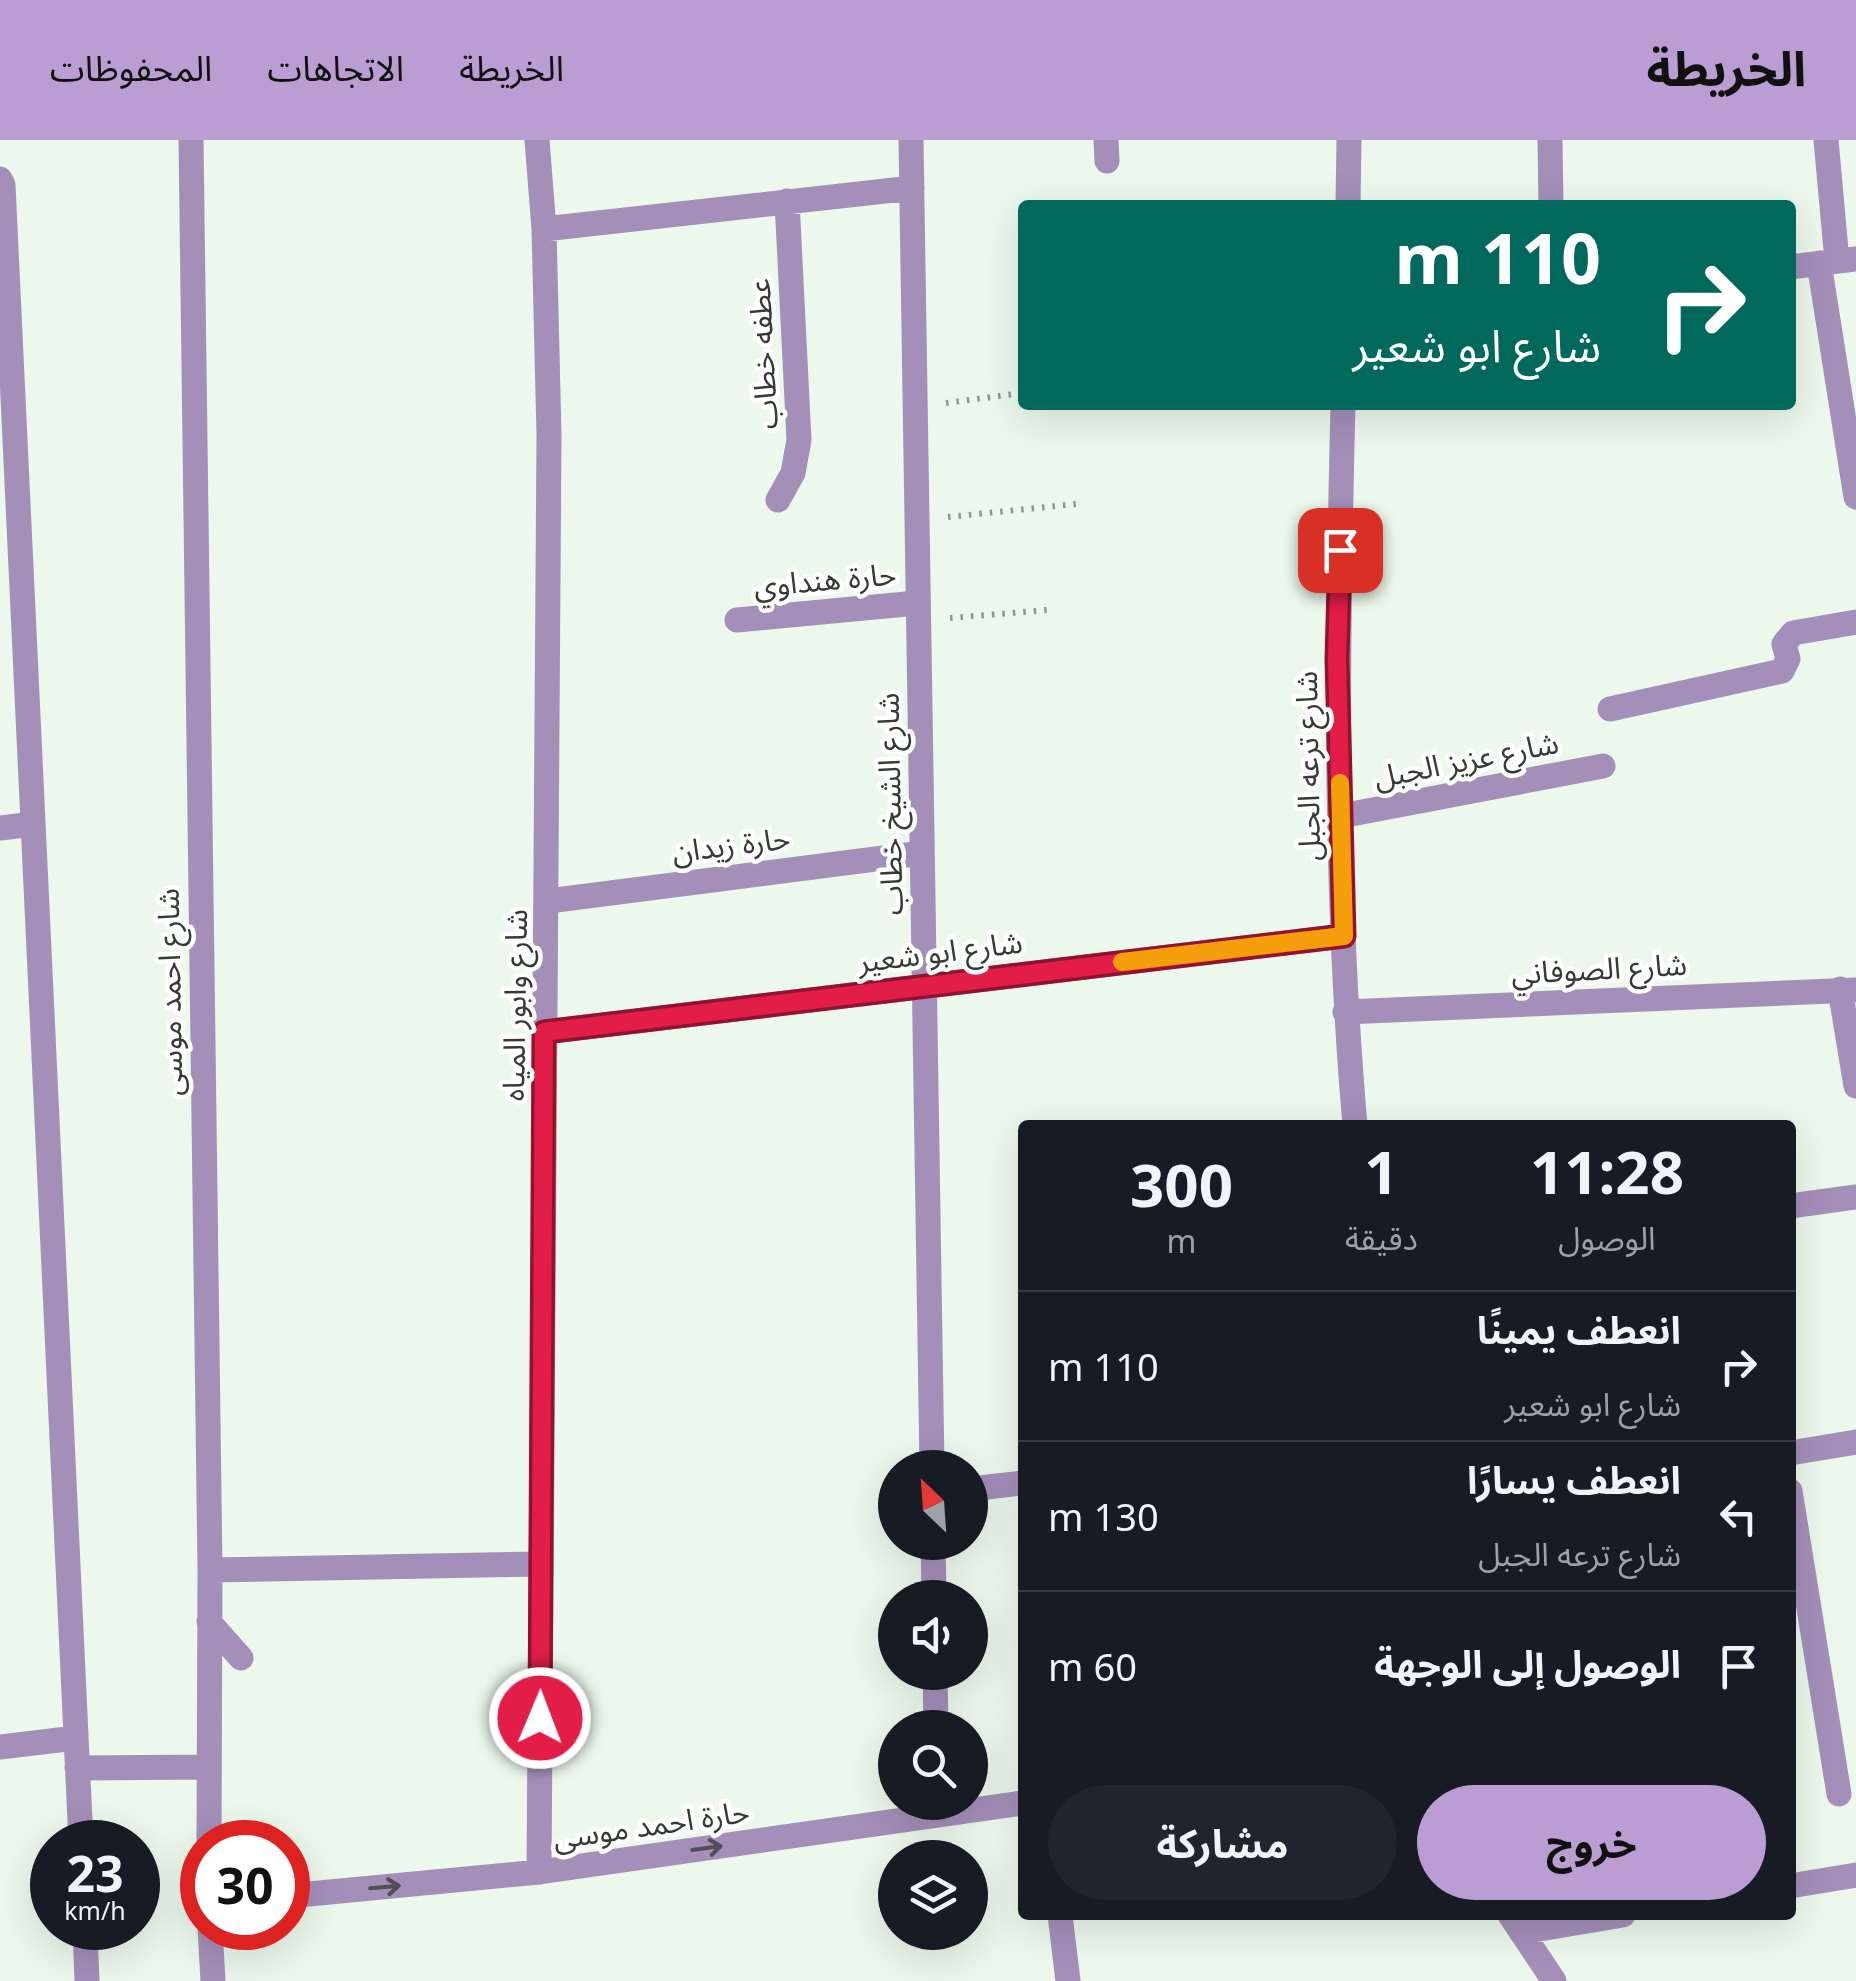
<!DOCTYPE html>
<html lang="ar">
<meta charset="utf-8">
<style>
:root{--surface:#171b24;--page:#20242c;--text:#f1f3f6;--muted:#9ea1a6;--line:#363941;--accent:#ba9dd2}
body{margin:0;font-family:"Noto Sans","Noto Sans Arabic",sans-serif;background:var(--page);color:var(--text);direction:rtl;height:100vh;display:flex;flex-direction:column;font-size:38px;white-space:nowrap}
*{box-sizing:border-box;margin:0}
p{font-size:32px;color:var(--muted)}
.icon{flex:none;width:55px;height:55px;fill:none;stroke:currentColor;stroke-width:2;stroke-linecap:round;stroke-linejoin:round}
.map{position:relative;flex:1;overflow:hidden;direction:ltr}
.side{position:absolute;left:1018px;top:980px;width:778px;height:800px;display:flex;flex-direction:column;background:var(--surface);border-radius:10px;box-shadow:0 10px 40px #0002;direction:rtl}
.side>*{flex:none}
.top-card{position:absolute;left:1018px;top:60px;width:778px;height:210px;border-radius:10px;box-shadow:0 10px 40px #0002;direction:rtl;background:#00695c;color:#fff;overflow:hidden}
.needle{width:65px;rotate:335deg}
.controls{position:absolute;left:878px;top:1310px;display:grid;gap:20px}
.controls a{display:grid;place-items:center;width:110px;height:110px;border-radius:50%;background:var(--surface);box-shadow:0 10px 40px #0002;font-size:50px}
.speed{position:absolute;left:30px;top:1680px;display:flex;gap:20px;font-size:50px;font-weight:700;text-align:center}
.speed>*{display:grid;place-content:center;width:130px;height:130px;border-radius:50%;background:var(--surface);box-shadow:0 10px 40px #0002;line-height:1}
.speed small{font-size:25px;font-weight:400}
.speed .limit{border:15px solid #d22;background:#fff;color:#111}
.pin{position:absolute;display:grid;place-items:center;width:85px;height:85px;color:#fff;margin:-42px;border-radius:20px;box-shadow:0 5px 15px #0006}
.me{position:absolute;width:110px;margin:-55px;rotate:1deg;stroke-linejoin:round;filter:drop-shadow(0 0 8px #0008)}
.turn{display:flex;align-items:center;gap:35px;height:210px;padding:0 30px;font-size:45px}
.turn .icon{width:130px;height:130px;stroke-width:2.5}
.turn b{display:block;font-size:70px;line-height:85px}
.eta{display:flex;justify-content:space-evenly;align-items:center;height:170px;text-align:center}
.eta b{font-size:60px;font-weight:700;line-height:70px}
.cta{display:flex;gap:20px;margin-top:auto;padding:20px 30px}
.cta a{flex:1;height:115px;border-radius:60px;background:var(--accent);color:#111;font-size:40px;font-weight:700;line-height:115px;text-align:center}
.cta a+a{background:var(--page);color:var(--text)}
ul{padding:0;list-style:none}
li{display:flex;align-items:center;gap:30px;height:150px;padding:0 30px;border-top:2px solid var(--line)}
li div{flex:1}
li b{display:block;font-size:38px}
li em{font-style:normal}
header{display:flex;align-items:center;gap:60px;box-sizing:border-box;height:140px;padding:0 50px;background:var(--accent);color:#111}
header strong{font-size:48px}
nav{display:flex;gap:55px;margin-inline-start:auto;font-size:35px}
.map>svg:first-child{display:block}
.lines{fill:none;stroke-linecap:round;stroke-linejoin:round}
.path{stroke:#8f978e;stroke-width:6;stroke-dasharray:2.5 8;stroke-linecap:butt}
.minor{stroke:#a48fb9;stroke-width:25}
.oneway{stroke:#514f56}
.route-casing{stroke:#92132f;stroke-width:25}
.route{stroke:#e11d48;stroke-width:18}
.slow{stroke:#f59e0b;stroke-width:18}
.labels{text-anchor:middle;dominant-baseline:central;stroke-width:9;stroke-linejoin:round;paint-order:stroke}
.street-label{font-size:30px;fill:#353a35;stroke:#fff}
</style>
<header>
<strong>الخريطة</strong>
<nav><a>الخريطة</a><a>الاتجاهات</a><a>المحفوظات</a></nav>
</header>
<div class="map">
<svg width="1856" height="1841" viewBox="0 0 1856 1841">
<rect width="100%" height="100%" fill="#ecf8eb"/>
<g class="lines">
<path class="path" d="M946,263L1022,253
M948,377L1076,364
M950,478L1048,470"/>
<path class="minor" d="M191,0L210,1430L209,1702
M537,0L544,89L549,295L539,1732
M911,0L932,1328
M1106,0L1107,21
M1550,0L1551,65
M1826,0L1837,121
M0,39L3,45L81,1702
M1348,65L1349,0
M544,89L912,48
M1819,123L1856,357
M1790,127L1856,119
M1343,265C1337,505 1334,746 1355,985
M778,360L793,333L799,300L787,61
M737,480L917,463
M1610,569L1782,531L1788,519L1784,504L1793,493L1856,482
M1341,676L1603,626
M0,688L33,684
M548,761L922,713
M1840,849L1856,946
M1345,872L1856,850
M544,892L1343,796
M1790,1066L1856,1057
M1790,1313L1856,1302
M970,1349L1022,1343
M1790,1351L1839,1654
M933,1402L934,1458
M210,1430L541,1424
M209,1482L241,1518
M935,1532L936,1588
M0,1607L75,1598
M77,1628L209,1627
M1790,1746L1856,1735
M288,1756L539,1732L1022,1663
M1060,1775L1068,1841
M1510,1775L1554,1841
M85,1788L87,1841
M210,1788L213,1841
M1521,1792L1623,1775"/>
</g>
<defs><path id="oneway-shaft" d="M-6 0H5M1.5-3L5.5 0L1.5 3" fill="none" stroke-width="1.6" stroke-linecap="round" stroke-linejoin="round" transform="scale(2.5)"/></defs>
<g class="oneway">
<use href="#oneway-shaft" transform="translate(707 1708) rotate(-8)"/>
<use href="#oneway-shaft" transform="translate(385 1747) rotate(-5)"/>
</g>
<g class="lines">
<defs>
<path id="route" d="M540,1578L544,892L1344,796L1337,519L1340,410"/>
</defs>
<use href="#route" class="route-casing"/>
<use href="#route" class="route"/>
<path class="slow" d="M1122,822L1344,796L1340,643"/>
</g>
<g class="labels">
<g class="street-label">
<text transform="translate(762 214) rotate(-93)">عطفه خطاب</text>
<text transform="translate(825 439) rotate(-5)">حارة هنداوي</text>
<text transform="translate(1466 619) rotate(-11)">شارع عزيز الجبل</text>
<text transform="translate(1307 626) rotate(-91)">شارع ترعه الجبل</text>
<text transform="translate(889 664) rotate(-91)">شارع الشيخ خطاب</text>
<text transform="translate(731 704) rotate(-7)">حارة زيدان</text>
<text transform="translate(940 811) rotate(-7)">شارع ابو شعير</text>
<text transform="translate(1599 828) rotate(-3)">شارع الصوفاني</text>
<text transform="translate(169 852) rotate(-91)">شارع احمد موسى</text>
<text transform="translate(514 865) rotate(-89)">شارع وابور المياه</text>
<text transform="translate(651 1684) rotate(-8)">حارة احمد موسى</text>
</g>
</g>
</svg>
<div class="controls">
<a><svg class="needle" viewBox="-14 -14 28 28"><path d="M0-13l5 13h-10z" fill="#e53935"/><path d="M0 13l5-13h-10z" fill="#9ea1a6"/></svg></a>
<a><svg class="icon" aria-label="sound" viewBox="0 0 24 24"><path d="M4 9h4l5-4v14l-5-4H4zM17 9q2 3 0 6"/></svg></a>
<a><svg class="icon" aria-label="search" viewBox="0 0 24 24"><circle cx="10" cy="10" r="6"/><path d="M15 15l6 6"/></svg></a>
<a><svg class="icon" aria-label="layers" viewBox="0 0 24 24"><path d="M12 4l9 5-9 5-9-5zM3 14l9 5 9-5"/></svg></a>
</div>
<div class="speed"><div>23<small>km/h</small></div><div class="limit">30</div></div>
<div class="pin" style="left:1340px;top:410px;background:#d93025"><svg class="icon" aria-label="arrive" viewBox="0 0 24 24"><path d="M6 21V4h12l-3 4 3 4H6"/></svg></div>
<svg class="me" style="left:540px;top:1578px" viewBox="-20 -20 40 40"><circle r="17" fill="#e11d48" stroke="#fff" stroke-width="3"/><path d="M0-11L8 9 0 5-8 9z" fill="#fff"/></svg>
<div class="top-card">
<div class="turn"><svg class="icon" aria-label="right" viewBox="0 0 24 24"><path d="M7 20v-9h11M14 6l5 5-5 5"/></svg><div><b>110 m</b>شارع ابو شعير</div></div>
</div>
<section class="side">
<div class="eta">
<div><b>11:28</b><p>الوصول</p></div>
<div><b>1</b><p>دقيقة</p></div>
<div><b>300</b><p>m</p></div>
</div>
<ul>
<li><svg class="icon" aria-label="right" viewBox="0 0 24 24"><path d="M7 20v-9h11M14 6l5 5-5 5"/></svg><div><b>انعطف يمينًا</b><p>شارع ابو شعير</p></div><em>110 m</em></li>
<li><svg class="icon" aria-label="left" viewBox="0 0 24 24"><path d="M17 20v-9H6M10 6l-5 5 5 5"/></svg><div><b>انعطف يسارًا</b><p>شارع ترعه الجبل</p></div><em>130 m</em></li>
<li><svg class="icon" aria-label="arrive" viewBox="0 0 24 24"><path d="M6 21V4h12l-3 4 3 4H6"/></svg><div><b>الوصول إلى الوجهة</b></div><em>60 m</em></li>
</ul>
<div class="cta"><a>خروج</a><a>مشاركة</a></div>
</section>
</div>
